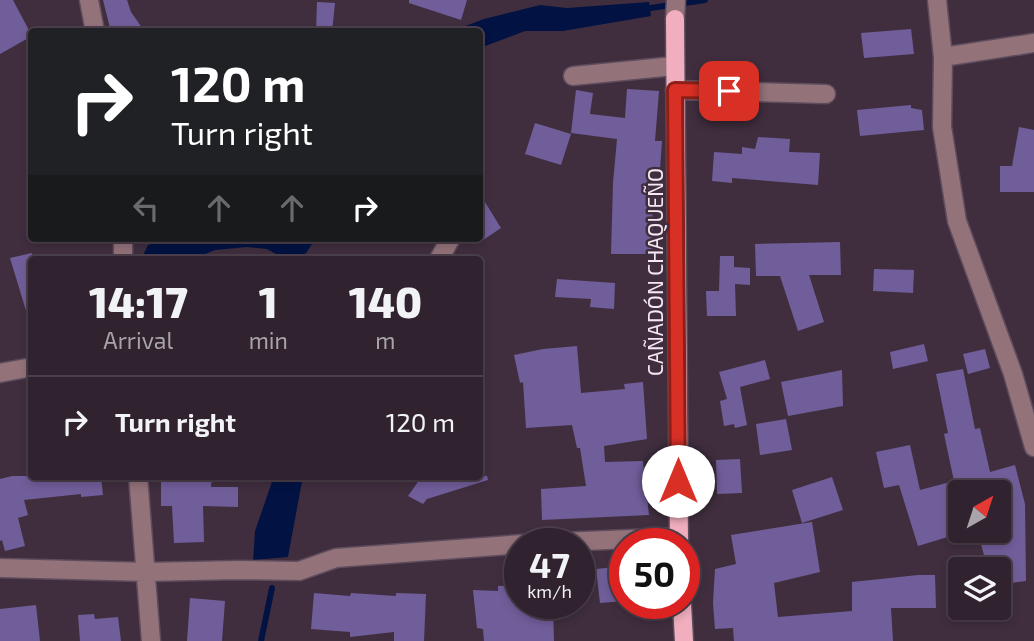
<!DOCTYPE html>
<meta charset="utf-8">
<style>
:root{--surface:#30222f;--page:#382a37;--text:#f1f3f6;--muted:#a8a4aa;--line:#4b3f4b}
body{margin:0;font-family:"Exo 2",sans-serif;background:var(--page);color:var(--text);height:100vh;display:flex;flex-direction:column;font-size:26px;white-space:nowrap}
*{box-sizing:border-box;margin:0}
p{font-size:23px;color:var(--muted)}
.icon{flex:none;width:38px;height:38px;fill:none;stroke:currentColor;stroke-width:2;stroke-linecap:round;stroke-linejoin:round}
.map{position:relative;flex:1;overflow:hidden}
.side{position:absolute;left:28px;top:256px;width:455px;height:224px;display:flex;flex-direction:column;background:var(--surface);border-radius:7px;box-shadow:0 4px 10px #0003,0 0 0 2px var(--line)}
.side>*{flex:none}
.guide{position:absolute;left:28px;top:28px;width:455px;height:214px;border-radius:7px;box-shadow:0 4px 10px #0003,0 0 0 2px var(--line);background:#202124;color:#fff;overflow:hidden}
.needle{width:46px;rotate:39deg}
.tools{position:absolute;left:948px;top:480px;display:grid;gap:14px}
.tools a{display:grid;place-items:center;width:63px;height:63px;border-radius:7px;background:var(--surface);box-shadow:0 4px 10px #0003,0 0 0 2px var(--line);font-size:35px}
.speed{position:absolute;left:504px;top:528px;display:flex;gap:14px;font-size:35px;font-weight:700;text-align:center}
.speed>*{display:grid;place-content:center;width:91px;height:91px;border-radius:50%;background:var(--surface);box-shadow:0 4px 10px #0003,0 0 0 2px var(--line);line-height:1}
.speed small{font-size:18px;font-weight:400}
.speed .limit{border:10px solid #d22;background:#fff;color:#111}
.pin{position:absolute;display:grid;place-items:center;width:60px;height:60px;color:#fff;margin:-30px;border-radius:14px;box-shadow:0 4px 10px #0006}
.me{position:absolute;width:77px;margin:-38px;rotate:0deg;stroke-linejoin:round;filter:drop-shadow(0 0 5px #0008)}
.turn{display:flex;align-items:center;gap:24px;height:147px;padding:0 28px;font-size:32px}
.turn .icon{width:91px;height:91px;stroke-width:2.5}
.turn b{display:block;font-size:49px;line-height:60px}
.lanes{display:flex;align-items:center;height:66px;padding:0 28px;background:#0003;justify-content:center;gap:35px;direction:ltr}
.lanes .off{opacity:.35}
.eta{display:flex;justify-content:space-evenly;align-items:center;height:119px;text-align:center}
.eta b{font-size:42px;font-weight:800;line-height:49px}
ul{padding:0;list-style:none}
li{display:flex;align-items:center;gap:21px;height:91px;padding:0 28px;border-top:2px solid var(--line)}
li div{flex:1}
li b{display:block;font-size:26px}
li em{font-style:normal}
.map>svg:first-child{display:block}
.water{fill:#021343}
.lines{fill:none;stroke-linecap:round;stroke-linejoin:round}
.stream{stroke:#021343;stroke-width:6}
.building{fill:#705e9a}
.minor-casing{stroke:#5d4c5c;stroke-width:21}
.major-casing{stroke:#5d4c5c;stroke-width:21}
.minor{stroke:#93727a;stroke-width:18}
.major{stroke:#f0aebe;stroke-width:18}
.route-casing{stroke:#8d1f18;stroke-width:18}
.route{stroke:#d93025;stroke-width:12}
.labels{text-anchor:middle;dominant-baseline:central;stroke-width:5;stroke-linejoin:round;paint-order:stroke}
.street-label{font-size:21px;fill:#f4e8f2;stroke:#402e3f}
</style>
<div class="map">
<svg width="1034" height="641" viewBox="0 0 1034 641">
<rect width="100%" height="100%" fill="#402e3f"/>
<path class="water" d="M649,2L651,16L563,31H525L480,48V32L452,31L484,19L540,5L567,8Z
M171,238H316L306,253L295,259L283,258L267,249L247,247L215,250L193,259H141L148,245Z
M274,476H303L288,557L253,560L255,531Z"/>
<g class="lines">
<path class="stream" d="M644,9L705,0
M261,641L272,588"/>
</g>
<path class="building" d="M0,0H13L32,36L0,54Z
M103,0H127L131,12L145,32H111Z
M409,0H467L461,20L409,3Z
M317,2L335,3L332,32H316Z
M911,29L914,54L864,58L861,33Z
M627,89L659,91L655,141H662L660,169H652L653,254H611L613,183L617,139L571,133L576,90L593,93L590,114L625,118Z
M911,105V108L922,110L924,130L860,136L857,110Z
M535,123L571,134L561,165L525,154Z
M1019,127L1034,130V192H1000V166H1012Z
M758,137L790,139L789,152L820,153L818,185L732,178V183L712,181L714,152L742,154V147L755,149Z
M480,194L501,228L480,242Z
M840,242L841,275H809L824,322L798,331L780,276H756L755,244Z
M32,253V313L27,314L10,258Z
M720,256H734V267L750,268V285L735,284L736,316H707L706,291H719Z
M874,269L914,270L913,293L873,291Z
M557,279L615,283L614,309L590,307L591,299L555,297Z
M924,344L928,361L893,369L890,352Z
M577,346L581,393L625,389L624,384L643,382L647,439L604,446L605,462L643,461L649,515L542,520L541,489L586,486L580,448H577L572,425L526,428L523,382L520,383L514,355L543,349Z
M985,349L990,368L968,374L963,354Z
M765,360L770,379L740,387L747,425L735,428L734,424L724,426L720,401L727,399L719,372Z
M963,369L975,429L980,428L990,472L1015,465L1025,504L1026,581L1002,584L998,565L987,566L977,530H999V492H961V533L918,546L899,485L884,488L876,452L910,445L920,490L954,481L944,434L948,433L936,374Z
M842,370L843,406L788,416L781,382Z
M786,419L792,450L760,455L756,424Z
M740,459L742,493L717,494L716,460Z
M12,476H101L103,495L81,497V494L24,500L28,515L18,518L25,546L5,551L2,540L0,541V479Z
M161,476H212L211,487H238V507L203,506L204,542L174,543L172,506H161Z
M422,476H487L488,480L427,499L423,504L408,496Z
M832,477L843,510L802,523L792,490Z
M812,522L820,572L774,583L778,617L852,611V582L918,575H935L936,608H891L893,641H734L733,628L715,629L713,603L715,569L736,564L731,535Z
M625,566V601L600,603L596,569Z
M520,585V604H553L554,641H484L483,629L477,628L473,590L498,591V586Z
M314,593L350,596L351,593L396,596V593L426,594L424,641H394V632L350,637V632L311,629Z
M190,598L225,601L222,641H187Z
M36,605L40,641H0V609Z
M94,614L95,619L118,617L121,641H80L78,615Z"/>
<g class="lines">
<defs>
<path id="minor" d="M89,0L95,32
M937,0L943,57L942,127L957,221L1013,374L1034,447
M675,19L676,0
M943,57L1034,43
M573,76L674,66
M675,90L826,94
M123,238V259
M439,259L451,238
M0,373L32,367
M138,476L151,641
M0,568L146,572L239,570L299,571L336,558L536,543L679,537"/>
<path id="major" d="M675,19L679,544
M682,604L684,641"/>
</defs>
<use href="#minor" class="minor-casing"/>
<use href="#major" class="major-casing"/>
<use href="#minor" class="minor"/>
<use href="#major" class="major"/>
</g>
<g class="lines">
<defs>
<path id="route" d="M678,481L675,90L729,91"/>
</defs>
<use href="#route" class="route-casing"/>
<use href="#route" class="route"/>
</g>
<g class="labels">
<g class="street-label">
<text transform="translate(654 272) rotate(-90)">CAÑADÓN CHAQUEÑO</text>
</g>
</g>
</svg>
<div class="tools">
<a><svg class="needle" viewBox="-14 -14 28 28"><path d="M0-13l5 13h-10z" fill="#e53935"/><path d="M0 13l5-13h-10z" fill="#a8a4aa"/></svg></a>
<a><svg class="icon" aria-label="layers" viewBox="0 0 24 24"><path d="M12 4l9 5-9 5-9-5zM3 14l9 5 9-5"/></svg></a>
</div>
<div class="speed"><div>47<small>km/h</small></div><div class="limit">50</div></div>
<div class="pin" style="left:729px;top:91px;background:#d93025"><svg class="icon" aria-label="arrive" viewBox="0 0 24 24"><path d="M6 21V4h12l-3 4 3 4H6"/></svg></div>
<svg class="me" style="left:678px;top:481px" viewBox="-20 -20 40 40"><circle r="19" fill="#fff"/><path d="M0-13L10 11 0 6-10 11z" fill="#d93025"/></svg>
<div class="guide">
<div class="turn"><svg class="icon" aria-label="right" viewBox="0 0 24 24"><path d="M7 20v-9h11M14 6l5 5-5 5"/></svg><div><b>120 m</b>Turn right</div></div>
<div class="lanes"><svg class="icon off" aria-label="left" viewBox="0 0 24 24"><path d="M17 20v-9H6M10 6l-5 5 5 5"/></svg><svg class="icon off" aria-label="ahead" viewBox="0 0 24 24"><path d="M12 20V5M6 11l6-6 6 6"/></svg><svg class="icon off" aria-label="ahead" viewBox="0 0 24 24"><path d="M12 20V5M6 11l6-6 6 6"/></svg><svg class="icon" aria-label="right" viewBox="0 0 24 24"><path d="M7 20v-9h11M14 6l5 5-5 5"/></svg></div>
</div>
<section class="side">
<div class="eta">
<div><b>14:17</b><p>Arrival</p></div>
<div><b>1</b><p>min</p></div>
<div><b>140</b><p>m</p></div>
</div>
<ul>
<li><svg class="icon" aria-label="right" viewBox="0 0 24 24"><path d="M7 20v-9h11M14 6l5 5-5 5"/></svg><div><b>Turn right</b></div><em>120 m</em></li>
</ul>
</section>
</div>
